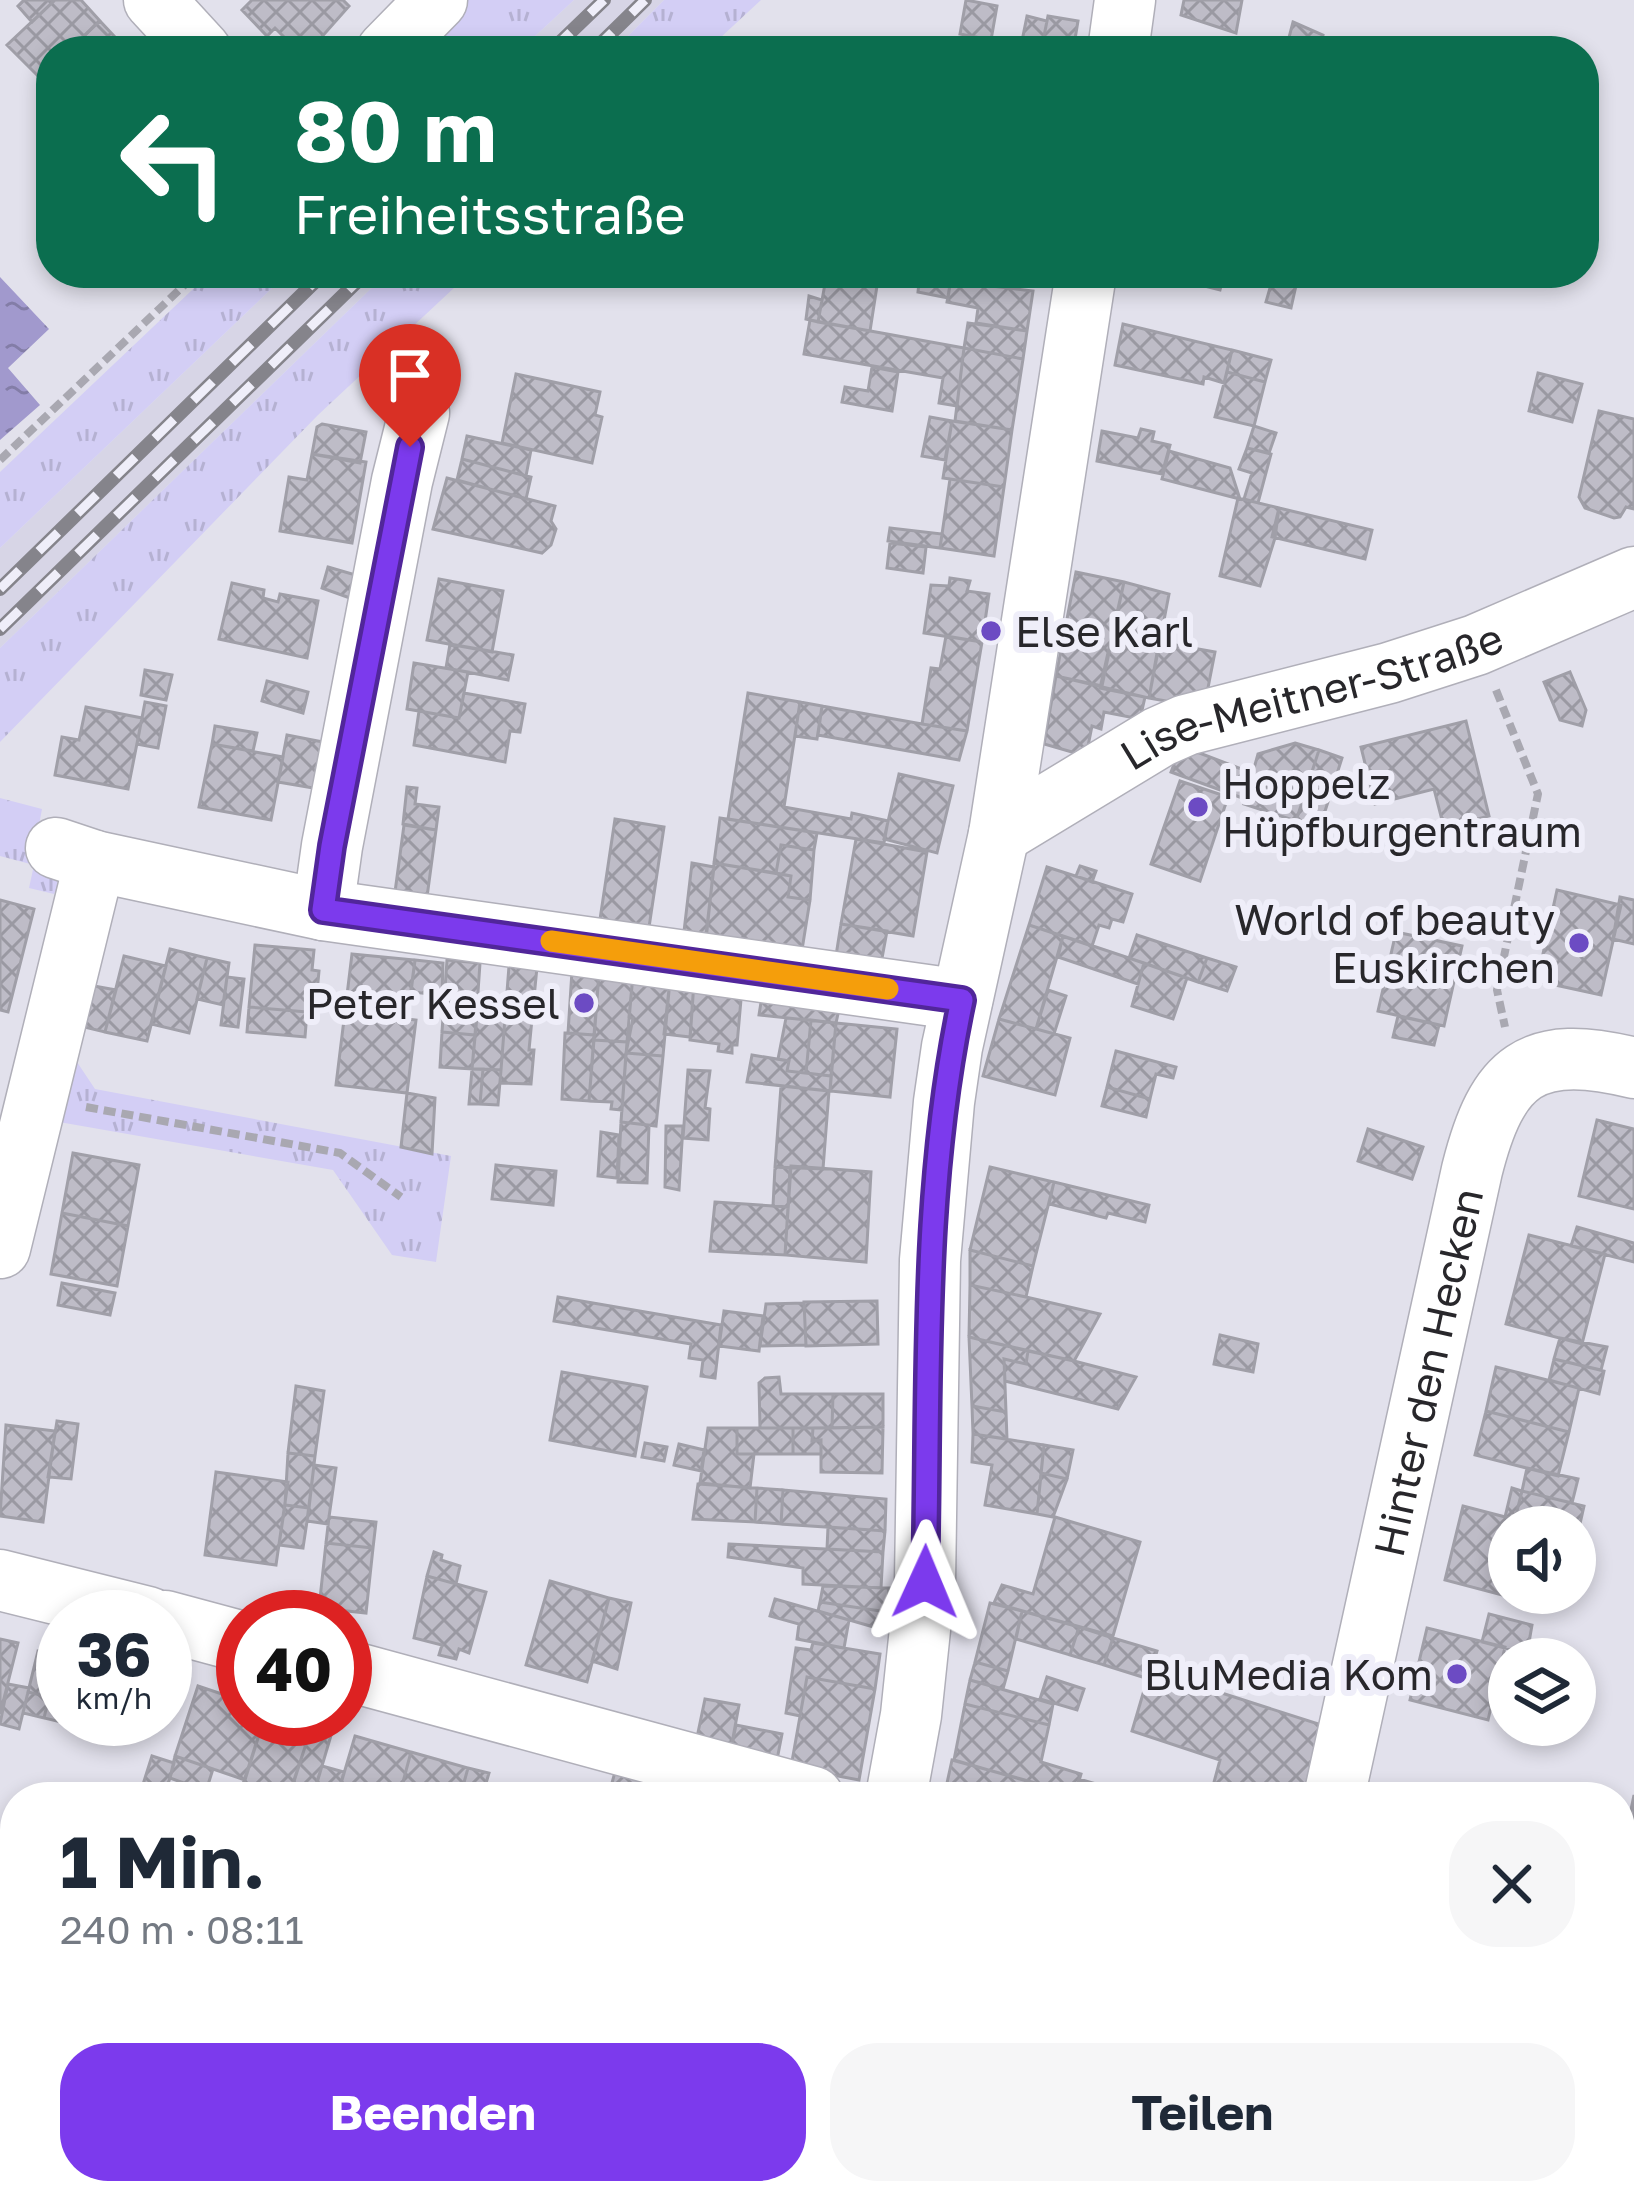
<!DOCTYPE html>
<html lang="de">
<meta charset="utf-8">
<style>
:root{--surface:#fff;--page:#f6f6f7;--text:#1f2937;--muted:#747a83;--accent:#7c3aed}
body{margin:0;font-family:"Golos Text",sans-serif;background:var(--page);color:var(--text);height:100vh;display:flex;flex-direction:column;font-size:45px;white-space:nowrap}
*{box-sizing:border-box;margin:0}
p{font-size:39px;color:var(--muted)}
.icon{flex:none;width:66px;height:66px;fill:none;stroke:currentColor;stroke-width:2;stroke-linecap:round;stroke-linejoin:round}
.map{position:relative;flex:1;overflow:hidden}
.side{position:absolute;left:0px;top:1782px;width:1635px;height:423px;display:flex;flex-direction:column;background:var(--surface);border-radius:48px 48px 0 0;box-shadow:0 6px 18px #0003}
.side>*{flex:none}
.banner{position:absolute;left:36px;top:36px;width:1563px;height:252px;border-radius:48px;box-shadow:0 6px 18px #0003;background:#0b6e4f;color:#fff;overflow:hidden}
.buttons{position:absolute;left:1488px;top:1506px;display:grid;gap:24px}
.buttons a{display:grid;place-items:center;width:108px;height:108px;border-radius:50%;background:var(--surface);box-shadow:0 6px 18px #0003;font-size:60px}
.speed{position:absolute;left:36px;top:1590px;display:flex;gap:24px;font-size:60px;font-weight:700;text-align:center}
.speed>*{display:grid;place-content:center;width:156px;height:156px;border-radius:50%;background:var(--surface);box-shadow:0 6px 18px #0003;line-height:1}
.speed small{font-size:30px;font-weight:400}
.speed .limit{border:18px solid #d22;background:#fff;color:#111}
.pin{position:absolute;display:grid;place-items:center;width:102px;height:102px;color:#fff;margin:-123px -51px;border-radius:50% 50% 50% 0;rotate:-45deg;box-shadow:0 0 12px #0007}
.pin .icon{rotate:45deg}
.me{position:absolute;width:132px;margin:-66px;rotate:1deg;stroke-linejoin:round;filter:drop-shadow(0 0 9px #0008)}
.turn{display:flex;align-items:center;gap:42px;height:252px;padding:0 60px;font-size:54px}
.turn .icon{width:156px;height:156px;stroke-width:2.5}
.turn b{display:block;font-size:84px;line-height:102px}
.round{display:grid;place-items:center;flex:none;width:126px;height:126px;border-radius:48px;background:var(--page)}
.overview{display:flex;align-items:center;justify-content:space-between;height:204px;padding:0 60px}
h1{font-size:72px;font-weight:700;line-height:90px}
.action{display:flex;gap:24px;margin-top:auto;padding:24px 60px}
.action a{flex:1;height:138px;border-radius:48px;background:var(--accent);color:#fff;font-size:48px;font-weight:700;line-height:138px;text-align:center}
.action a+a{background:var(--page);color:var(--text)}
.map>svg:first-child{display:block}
.built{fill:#d7d5e6}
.grass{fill:url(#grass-tufts)}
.water{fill:url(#water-ripples)}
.building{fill:url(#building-cross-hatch);stroke:#a09fa8;stroke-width:3}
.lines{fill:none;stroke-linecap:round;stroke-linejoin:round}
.minor-casing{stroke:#b0afb9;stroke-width:63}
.path{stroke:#a9a8b1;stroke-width:8;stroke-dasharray:12 6;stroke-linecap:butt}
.minor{stroke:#fff;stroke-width:60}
.rail-casing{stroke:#85848b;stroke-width:14}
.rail{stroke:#efeef9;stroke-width:9;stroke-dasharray:27;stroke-linecap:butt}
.route-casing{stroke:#51269a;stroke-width:30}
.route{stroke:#7c3aed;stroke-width:21}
.slow{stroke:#f59e0b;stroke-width:21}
.poi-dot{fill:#6c4bc3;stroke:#efeef9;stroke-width:4.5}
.labels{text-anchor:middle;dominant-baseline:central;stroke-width:12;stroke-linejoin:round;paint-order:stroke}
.poi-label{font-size:42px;fill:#28272b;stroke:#efeef9;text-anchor:end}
.street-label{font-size:42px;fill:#28272b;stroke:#efeef9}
</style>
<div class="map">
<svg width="1634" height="2203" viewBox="0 0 1634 2203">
<defs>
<pattern id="grass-tufts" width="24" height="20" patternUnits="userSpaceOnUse" patternTransform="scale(3)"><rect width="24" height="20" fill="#d3cef5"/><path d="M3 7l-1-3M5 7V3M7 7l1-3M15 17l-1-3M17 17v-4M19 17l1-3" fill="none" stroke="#b5b1d2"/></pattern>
<pattern id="water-ripples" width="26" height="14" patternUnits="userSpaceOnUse" patternTransform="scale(3)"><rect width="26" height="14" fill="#a199cd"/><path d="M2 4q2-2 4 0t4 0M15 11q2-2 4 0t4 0" fill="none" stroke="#837da7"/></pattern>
<pattern id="building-cross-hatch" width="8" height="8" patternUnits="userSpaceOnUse" patternTransform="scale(3)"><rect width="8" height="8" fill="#bebcc7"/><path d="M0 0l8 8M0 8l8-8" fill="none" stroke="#9a99a2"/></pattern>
</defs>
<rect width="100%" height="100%" fill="#e2e1ec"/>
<path class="built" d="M574,0H664L613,51H519Z
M288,273H387L0,648V548Z"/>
<path class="grass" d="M462,0H574L519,51H413Z
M664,0H761L706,51H613Z
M210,273H288L0,548V472Z
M387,273H470L318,415L0,742V648Z
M0,798L42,809L36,841L60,880L54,894L29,888L34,865L0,856Z
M75,1059L95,1089L451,1156L436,1262L392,1255L333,1170L59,1122Z"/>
<path class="water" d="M0,277L49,329L8,368L40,405L0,440Z"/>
<path class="building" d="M24,0H55L32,22L18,6Z
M55,0H81L100,21L68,51H51V67L40,78L7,45Z
M252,0H343L349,6L319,40L305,51H298L275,28L267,36L242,10Z
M966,0L997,6L991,40L960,34Z
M1184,0H1242L1236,33L1181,15Z
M1027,16L1047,21L1041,51H1020Z
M1048,16L1078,21L1073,51H1041Z
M100,21L128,51H68Z
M1293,22L1323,35L1319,51L1286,49Z
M827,273H879L870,331L818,322Z
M920,273H952L948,298L918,292Z
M952,273L984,280L983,285L1033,291L1027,331L976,323L978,308L947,302Z
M1003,273H1035L1033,283L1002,277Z
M1149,273H1194L1192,283Z
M1194,273L1224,275L1220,290L1192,283Z
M1274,274L1297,281L1291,308L1266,302Z
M809,296L822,300L818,322L806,319Z
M810,320L964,348L957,406L939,403L943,378L804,354Z
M968,323L1027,331L1023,359L964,348Z
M1123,324L1232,350L1224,383L1204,377L1203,384L1115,365Z
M964,348L1023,359L1012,430L955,421Z
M1232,350L1271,360L1265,382L1227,372Z
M872,367L898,372L892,411L842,402L845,387L868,391Z
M1227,372L1265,382L1254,426L1215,417Z
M1538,373L1582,384L1572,422L1529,411Z
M516,374L600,392L595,415L602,417L592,463L502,443Z
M1599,411L1634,419V509L1626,507L1620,517L1614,518L1585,508L1579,497Z
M930,417L952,421L945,460L922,456Z
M952,421L1012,430L1004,487L943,478Z
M322,424L366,432L360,463L312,454L317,427Z
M1254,426L1276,433L1269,453L1247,448Z
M1141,429L1154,432L1152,441L1170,445L1162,474L1097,461L1102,431L1138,438Z
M467,436L531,450L526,476L462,459Z
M1247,448L1271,454L1258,503L1244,499L1252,473L1239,469Z
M1169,451L1230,468L1240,499L1162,479Z
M312,454L366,462L352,543L280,531L289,477L307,480Z
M462,459L531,477L526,499L457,480Z
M447,478L555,506L551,521L556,529L551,545L542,553L433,529Z
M950,479L1004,487L994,556L940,548Z
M1238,498L1279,508L1275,538L1260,586L1220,576Z
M1279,508L1372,530L1365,559L1272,537Z
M890,528L942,534L940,548L888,541Z
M890,543L926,547L923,573L887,568Z
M328,567L366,578L361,602L322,588Z
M1076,572L1124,582L1102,686L1056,676Z
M950,578L970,581L967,591L989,594L982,642L924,633L931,585L949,586Z
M439,579L503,591L492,652L427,640Z
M1124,582L1169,594L1149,698L1100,688Z
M232,583L264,590L263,598L278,602L280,594L318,601L307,658L219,639Z
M946,636L982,642L967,731L922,724L931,668L940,669Z
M1159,642L1215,652L1206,698L1177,703L1149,698Z
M450,644L513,655L508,680L446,668Z
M414,663L468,672L459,718L407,709Z
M145,670L172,675L166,700L141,695Z
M1570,672L1586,710L1582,726L1560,720L1544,682Z
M1056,676L1145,697L1140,719L1104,712L1101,729L1092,726L1086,756L1044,744Z
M267,681L308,692L303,713L262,701Z
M464,693L525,704L520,732L510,731L505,762L414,745L419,711L459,718Z
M748,693L800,702L784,807L851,819L852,813L888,821L884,843L728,819Z
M145,702L166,706L158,748L137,744Z
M800,702L822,706L817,739L795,736Z
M822,706L922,724L967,731L959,760L818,735Z
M86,707L142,718L128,789L55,775L62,737L79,740Z
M1466,721L1489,816L1444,828L1434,789L1375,804L1361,747Z
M215,726L257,733L253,751L212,744Z
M287,735L333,744L325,790L278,782Z
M1295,743L1319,750L1296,821L1244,804L1258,754Z
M212,744L283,757L271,820L199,807Z
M1181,746L1252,773L1245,799L1171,772Z
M1319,750L1342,758L1319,830L1296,821Z
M899,774L953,786L937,853L884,839Z
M1180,781L1228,797L1200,881L1151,864Z
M407,787L417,788L415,804L439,807L436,830L403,824Z
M720,818L817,833L814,850L781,845L776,873L714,863Z
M615,819L664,827L648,934L599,926Z
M404,825L436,830L427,897L395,892Z
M856,839L927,852L913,936L841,924Z
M781,845L814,850L810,900L788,897L791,876L776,873Z
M692,863L714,867L705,943L683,940Z
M714,863L791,876L788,897L810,900L801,956L706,940Z
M1080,866L1096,871L1092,882L1076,876Z
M1047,867L1132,894L1123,922L1112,919L1109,928L1099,925L1092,946L1029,925Z
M1557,890L1621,905L1601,995L1537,981Z
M1620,897L1634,900V944L1613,939Z
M0,900L34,909L8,1012L0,1010Z
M841,924L887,931L880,969L835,962Z
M1029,925L1063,936L1036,1029L999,1019Z
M1396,932L1462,946L1444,1026L1378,1011Z
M1137,935L1207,958L1198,982L1129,958Z
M1063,936L1144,963L1138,984L1058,957Z
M255,945L314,950L312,970L319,971L317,992H310L307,1012L249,1007Z
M170,949L207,958L189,1033L151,1024Z
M352,954L415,960L407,1019L416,1020L407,1093L336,1085Z
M124,956L166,966L147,1041L105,1032Z
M207,958L229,963L223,1005L197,999Z
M1207,958L1236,967L1227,991L1198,982Z
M415,960L443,963L442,995L411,992Z
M447,960L480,963L475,1035L442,1032Z
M1144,963L1187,978L1173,1019L1132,1006Z
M509,966L537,967L529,1050H534L531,1084L500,1083Z
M572,971L599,973L594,1035L568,1033Z
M599,973L633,975L627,1042L594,1040Z
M633,975L670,980L663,1056L626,1053L633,1018L629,1017Z
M227,977L244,979L238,1027L221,1025Z
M670,980L694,982L690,1037L664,1034Z
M694,982L742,988L737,1045H732V1053L718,1051L719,1044L690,1040Z
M94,986L116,990L105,1032L84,1027Z
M763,990L841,1000L836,1023L759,1015Z
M1048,990L1066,996L1054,1034L1036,1029Z
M249,1007L307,1012L305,1037L247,1032Z
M477,1016L505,1018L501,1070L472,1069Z
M1398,1016L1439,1025L1434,1045L1393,1037Z
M786,1018L811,1020L806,1073L787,1071L789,1061L778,1059Z
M999,1019L1070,1038L1055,1095L983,1076Z
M811,1020L836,1023L831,1076L806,1073Z
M836,1023L897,1029L890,1097L830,1091Z
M442,1032L475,1035L472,1069L440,1067Z
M565,1033L594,1035L589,1101L562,1099Z
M594,1040L627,1042L622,1110L611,1109L612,1102L589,1101Z
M1116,1051L1176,1067L1173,1078L1156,1074L1150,1099L1107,1087Z
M626,1053L663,1056L656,1126L621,1122Z
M752,1055L789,1061L787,1071L831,1076L830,1091L747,1082Z
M472,1069H483L480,1104H469Z
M483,1069L501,1070L498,1105L480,1104Z
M688,1070L710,1071L705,1108L710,1109L708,1140L683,1138Z
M781,1086L829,1091L823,1169L775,1167Z
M1107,1087L1150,1099L1146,1117L1102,1106Z
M407,1093L435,1098L432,1154L401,1147Z
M1597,1120L1634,1129V1209L1579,1196Z
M621,1122L649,1125L647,1183L618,1182Z
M666,1126H683L679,1190L665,1187Z
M1368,1129L1423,1147L1412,1179L1358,1161Z
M601,1132L619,1135L617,1178L598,1176Z
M73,1153L139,1165L128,1226L62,1213Z
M496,1165L556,1171L553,1205L492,1199Z
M791,1166L871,1172L866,1262L785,1255Z
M775,1167L790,1168L788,1207L773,1206Z
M990,1167L1054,1182L1033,1266L970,1250Z
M1054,1182L1149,1205L1145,1222L1108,1213L1106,1218L1049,1204Z
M715,1202L788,1207L785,1255L710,1251Z
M62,1213L128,1226L117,1286L51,1274Z
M1577,1227L1634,1243V1262L1571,1246Z
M1529,1235L1605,1254L1582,1344L1506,1324Z
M970,1250L1033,1266L1026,1297L970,1285Z
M62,1283L115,1293L110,1315L58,1305Z
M970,1285L1026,1297L1100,1314L1074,1361L969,1337Z
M558,1297L721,1325L715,1378L701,1376L703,1360L689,1358L691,1344L554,1321Z
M877,1301L878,1344L806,1346L804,1302Z
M804,1303L806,1345L760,1346L766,1304Z
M724,1311L763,1316L759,1351L719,1346Z
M1220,1335L1258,1344L1253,1372L1214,1364Z
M969,1337L1028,1351L1026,1364L1004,1359L1006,1412L972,1406Z
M1560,1338L1607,1347L1601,1370L1554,1359Z
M1028,1351L1074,1361L1136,1377L1118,1409L1005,1381L1004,1359L1026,1364Z
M1554,1359L1604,1371L1599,1394L1549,1380Z
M1496,1367L1579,1388L1569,1432L1486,1411Z
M562,1372L647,1387L635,1456L550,1440Z
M779,1377L781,1394H833L832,1428H760L759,1383L765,1378Z
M296,1386L324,1391L315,1456L288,1453Z
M833,1394H883V1427L832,1428Z
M972,1406L1006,1412L1007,1439L973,1434Z
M1486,1411L1569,1432L1558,1476L1475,1455Z
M57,1421L78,1424L71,1479L48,1477Z
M6,1425L55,1431L43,1522L0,1516Z
M883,1427L882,1473L821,1472V1440L812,1441L813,1428Z
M708,1428H737V1454H754L750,1488L700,1483Z
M737,1428H793V1454H737Z
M793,1428H813L812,1441L821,1440V1454H793Z
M973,1434L1044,1445L1037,1514L985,1505L992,1465L972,1462Z
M645,1443L667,1447L664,1461L642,1457Z
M679,1444L704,1450L701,1471L674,1465Z
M1044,1445L1073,1450L1067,1479L1041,1473Z
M288,1453L315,1456L309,1508L285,1505Z
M314,1465L336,1468L328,1524L307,1521Z
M1527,1468L1578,1479L1572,1503L1522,1491Z
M216,1472L288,1482L276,1565L205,1555Z
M1041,1473L1067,1479L1053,1517L1037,1514Z
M698,1484L757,1488L755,1522L693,1519Z
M757,1488L783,1490L781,1524L755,1522Z
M1512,1488L1522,1491L1515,1519L1505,1517Z
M783,1490L886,1499L885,1531L781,1524Z
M1522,1491L1584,1506L1577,1537L1575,1527H1539L1515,1519Z
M285,1505L309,1508L303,1548L279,1545Z
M1463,1506L1540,1526L1509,1527V1593H1523L1521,1600L1445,1580Z
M329,1517L376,1522L373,1548L326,1543Z
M1055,1517L1140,1542L1113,1636L994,1603L1002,1585L1033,1594Z
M828,1527L885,1531L883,1552L827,1549Z
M326,1543L373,1548L366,1613L319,1608Z
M729,1544L883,1552L881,1588L803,1584V1568L728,1557Z
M434,1552L442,1555L441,1560L460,1566L456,1584L427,1576Z
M427,1576L486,1592L469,1653L459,1649L456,1659L439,1655L442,1645L414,1638Z
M550,1581L609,1598L587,1682L526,1665Z
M823,1586L889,1588L887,1612L820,1602Z
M609,1598L631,1603L617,1669L592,1661Z
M775,1599L849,1620L844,1648L797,1639L799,1624L770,1616Z
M820,1602L887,1612L884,1630L818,1611Z
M990,1603L1022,1611L1008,1671L975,1662Z
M1022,1611L1079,1627L1070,1655L1016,1639Z
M1489,1614L1532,1625L1527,1654L1482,1642Z
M1079,1627L1113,1638L1104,1665L1070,1655Z
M1427,1628L1505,1647L1488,1720L1410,1700Z
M1113,1638L1157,1651L1149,1679L1104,1665Z
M0,1639L18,1643L0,1714Z
M813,1643L880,1654L875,1689L807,1677L800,1716L786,1713L796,1648L811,1650Z
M38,1651L63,1657V1719H88L86,1728L44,1718L49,1697L28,1692Z
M975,1662L1008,1671L1003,1689L970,1680Z
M1150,1670L1334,1729L1311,1797H1210L1220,1760L1132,1731Z
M807,1677L875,1689L859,1780L791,1767Z
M1047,1677L1084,1689L1077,1710L1040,1699Z
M970,1680L1053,1704L1049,1725L965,1704Z
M8,1684L29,1688L19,1729L0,1724Z
M198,1686L243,1701V1719H264L245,1780L175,1756Z
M28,1692L49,1697L44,1718L23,1713Z
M705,1699L739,1705L730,1754L695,1747Z
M965,1704L1049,1725L1041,1762L1081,1774L1075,1795L954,1760Z
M264,1719H314L289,1797H272L242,1787Z
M736,1725L782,1734L776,1765L730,1754Z
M312,1726L332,1732L314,1793L292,1786Z
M355,1736L411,1752L399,1797H337Z
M411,1752L468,1768L460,1797H399Z
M152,1756L174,1763L170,1778L163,1797H139Z
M175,1756L213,1769L206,1791L170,1778Z
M952,1760L1043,1785L1040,1797H944Z
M617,1765L680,1782L677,1797H608Z
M322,1766L344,1772L337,1797H312Z
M468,1768L489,1773L482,1797H460Z
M1079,1779L1141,1797L1075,1795Z
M1043,1785L1075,1795L1084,1797H1040Z
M1634,1795V1850L1623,1848Z
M0,1981L6,1983L2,1995L11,1998L2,2025Z
M6,1986L15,1989V2008L8,2006L11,1998L2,1995Z
M8,2006L15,2008V2083L0,2079V2025Z
M1620,2078L1634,2082V2186L1620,2182Z
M110,2190H142L136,2203H104Z
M197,2190H233L230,2203H192Z
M250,2190H288L286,2203H248Z
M449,2190H548L546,2203H316L447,2196Z
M548,2190H640L637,2203H546Z
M640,2190H664L663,2194L685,2198L687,2190H746L743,2203H637Z
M1368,2190H1401L1430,2199L1429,2203H1364Z
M1401,2190H1433L1430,2199Z
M1433,2190H1455L1451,2203L1430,2199Z
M1455,2190H1485L1481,2203H1451Z"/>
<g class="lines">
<defs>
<g id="minor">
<path d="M154,0L201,51"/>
<path d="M387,51L437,0"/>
<path d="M1118,51L1125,0"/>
<path id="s1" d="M999,834L1159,737L1186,725L1389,673L1476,645L1634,577"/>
<path d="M56,848L95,861L323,910L962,1000"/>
<path d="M323,910L332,846L402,481L419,413"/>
<path d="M0,1248L95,861"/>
<path d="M0,1580L148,1617"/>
<path d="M165,1621L243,1642"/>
<path d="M345,1670L813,1797"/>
<path d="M896,1797L911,1715L925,1582L930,1260L944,1102L952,1047L999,834L1086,273"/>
<path id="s2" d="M1334,1797L1472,1170C1497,1071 1531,1042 1634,1068"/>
<path d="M1620,1973L1634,1977"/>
<path d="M0,2132L15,2152"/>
<path d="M38,2190L45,2203"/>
<path d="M803,2203L806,2190"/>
</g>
</defs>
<use href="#minor" class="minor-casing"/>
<path class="path" d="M0,460L197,273
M1496,690L1538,794L1497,990L1505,1027
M86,1107L340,1153L401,1197"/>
<use href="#minor" class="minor"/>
<defs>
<path id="rail" d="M551,51L604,0
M593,51L645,0
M0,589L324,273
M0,629L366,273"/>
</defs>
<use href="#rail" class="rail-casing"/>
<use href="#rail" class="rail"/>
</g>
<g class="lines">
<defs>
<path id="route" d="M410,447L332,846L323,910L962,1000C921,1192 930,1387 925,1582"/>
</defs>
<use href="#route" class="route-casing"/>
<use href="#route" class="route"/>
<path class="slow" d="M551,941L888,989"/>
</g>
<g class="poi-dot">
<circle cx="991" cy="631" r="12"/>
<circle cx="1198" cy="807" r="12"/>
<circle cx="1579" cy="943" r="12"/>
<circle cx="584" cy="1003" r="12"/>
<circle cx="1457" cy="1674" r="12"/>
</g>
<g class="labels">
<g class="poi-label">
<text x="1015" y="631" text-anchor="start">Else Karl</text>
<text x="1222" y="783" text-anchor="start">Hoppelz<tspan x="1222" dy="48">Hüpfburgentraum</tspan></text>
<text x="1555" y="919">World of beauty<tspan x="1555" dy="48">Euskirchen</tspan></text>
<text x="560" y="1003">Peter Kessel</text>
<text x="1433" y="1674">BluMedia Kom</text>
</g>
<g class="street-label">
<text stroke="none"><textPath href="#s1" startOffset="345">Lise-Meitner-Straße</textPath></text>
<text stroke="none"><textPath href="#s2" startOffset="435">Hinter den Hecken</textPath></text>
</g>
</g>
</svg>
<div class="buttons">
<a><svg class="icon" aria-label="sound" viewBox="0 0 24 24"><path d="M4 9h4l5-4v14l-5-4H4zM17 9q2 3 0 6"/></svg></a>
<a><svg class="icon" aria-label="layers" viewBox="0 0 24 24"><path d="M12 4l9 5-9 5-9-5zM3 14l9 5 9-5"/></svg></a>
</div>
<div class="speed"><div>36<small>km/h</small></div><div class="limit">40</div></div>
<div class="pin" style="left:410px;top:447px;background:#d93025"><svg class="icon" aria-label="arrive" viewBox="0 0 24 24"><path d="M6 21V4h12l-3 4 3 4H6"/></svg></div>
<svg class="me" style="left:925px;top:1582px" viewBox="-20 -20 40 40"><path d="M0-17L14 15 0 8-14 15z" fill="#7c3aed" stroke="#fff" stroke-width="4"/></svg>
<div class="banner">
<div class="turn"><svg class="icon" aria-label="left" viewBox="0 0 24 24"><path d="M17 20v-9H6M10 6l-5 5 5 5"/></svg><div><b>80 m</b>Freiheitsstraße</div></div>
</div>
<section class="side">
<div class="overview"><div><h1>1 Min.</h1><p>240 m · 08:11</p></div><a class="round"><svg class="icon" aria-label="close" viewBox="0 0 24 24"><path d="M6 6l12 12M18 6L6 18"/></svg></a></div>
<div class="action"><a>Beenden</a><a>Teilen</a></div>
</section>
</div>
